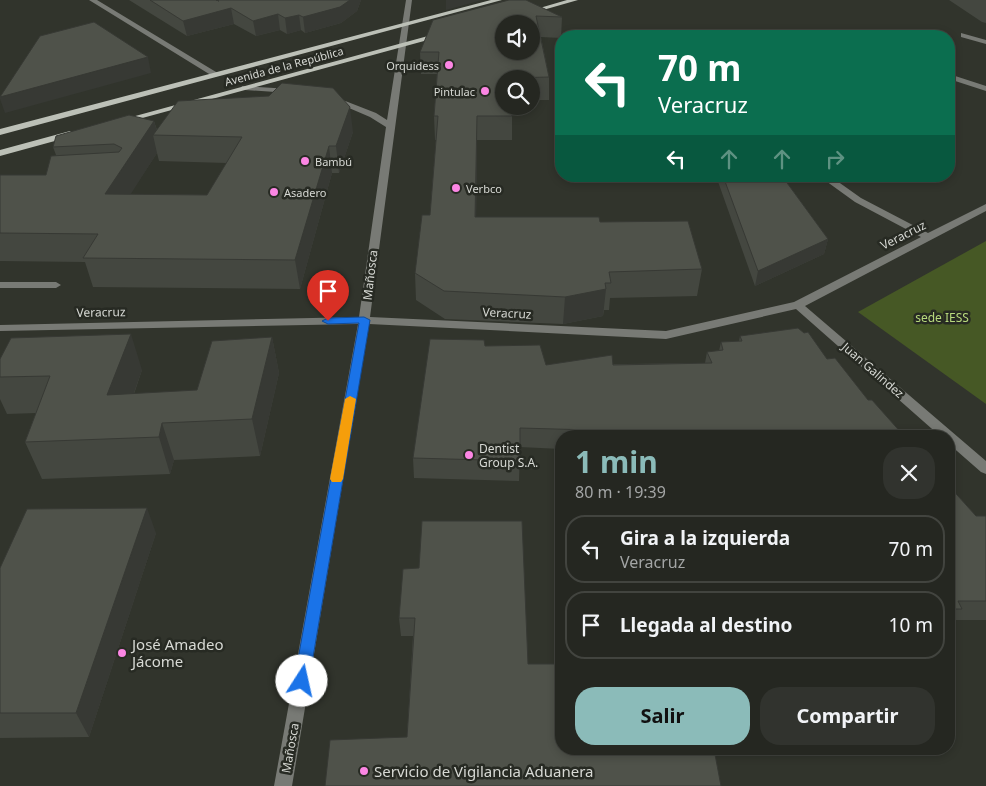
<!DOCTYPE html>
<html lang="es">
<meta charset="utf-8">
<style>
:root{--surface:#252721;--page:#31332e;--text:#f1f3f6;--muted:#a3a5a5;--line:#42443f;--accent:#8bbbb9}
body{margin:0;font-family:"Noto Sans",sans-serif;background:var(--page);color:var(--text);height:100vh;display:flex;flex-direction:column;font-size:19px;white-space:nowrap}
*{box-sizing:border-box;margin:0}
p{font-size:16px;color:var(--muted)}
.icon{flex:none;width:28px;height:28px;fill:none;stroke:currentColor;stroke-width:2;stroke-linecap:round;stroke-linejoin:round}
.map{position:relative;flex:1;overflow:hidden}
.drawer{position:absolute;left:555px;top:430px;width:400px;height:325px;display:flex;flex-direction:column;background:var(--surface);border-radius:20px;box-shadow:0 2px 8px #0003,0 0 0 1px var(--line)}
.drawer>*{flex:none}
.banner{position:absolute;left:555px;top:30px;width:400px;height:152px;border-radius:20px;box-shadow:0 2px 8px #0003,0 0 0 1px var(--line);background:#0b6e4f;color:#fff;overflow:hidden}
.buttons{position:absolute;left:495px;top:15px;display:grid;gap:10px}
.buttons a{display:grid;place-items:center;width:45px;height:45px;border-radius:50%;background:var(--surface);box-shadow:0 2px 8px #0003,0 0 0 1px var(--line);font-size:25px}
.pin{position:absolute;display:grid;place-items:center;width:42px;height:42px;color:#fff;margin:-51px -21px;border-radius:50% 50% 50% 0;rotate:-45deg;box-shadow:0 0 5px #0007}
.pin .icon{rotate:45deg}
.me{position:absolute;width:55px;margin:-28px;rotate:10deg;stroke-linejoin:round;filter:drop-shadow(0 0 4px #0008)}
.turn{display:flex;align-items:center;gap:18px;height:105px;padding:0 20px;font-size:22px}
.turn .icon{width:65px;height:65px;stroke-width:2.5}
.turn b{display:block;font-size:35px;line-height:42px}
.lanes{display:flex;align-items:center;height:48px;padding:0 20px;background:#0003;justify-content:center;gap:25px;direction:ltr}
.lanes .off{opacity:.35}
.round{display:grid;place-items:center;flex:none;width:52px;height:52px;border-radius:20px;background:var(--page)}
.headline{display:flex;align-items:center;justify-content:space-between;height:85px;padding:0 20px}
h1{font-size:30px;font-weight:700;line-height:38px;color:var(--accent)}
.cta{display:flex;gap:10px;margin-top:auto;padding:10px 20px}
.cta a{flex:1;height:58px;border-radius:20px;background:var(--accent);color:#111;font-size:20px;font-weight:700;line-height:58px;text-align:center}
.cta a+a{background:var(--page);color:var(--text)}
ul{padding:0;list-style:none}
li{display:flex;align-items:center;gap:15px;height:68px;margin:0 10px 8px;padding:0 10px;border:2px solid var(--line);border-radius:20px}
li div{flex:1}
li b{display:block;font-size:19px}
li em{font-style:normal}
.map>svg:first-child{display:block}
.green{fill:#465825}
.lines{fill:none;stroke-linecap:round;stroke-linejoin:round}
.minor{fill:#787a75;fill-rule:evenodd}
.major{fill:#bcc0b7;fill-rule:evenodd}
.wall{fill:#444740;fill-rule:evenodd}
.shaded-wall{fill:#373934}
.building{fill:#4f524a;stroke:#373934;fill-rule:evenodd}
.route{fill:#1a73e8;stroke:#114b97}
.slow{fill:#f59e0b}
.poi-dot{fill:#fc86e4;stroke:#272a23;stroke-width:2}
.labels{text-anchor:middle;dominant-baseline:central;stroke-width:5;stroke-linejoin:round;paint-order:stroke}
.far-poi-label{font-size:11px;fill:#d7d9d4;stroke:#272a23;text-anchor:start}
.far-street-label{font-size:11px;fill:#d7d9d4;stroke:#272a23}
.street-label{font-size:12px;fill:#d7d9d4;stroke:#272a23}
.park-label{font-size:12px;fill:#b8da7d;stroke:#272a23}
.poi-label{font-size:12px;fill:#d7d9d4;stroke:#272a23;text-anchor:start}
.near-poi-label{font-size:15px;fill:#d7d9d4;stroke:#272a23;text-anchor:start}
</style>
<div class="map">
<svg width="986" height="786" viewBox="0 0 986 786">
<rect width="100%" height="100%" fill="#31342c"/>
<path class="green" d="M986,241V404L858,312Z"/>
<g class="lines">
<path class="minor" d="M89,0H97L221,75L214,77Z
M406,0H412L370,317L666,331L794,302L921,237L855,202L819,176H830L861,198L928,233L986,204V211L805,306L986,461V474L981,472L949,444V436H940L796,309L666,339L369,324L292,786H274L358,324L0,331V325L359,317L386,127L370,117L328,99L335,97L376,113L387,120Z
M961,33L986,40V44L961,37Z
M949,74L986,86V91L949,79Z
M242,86L290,89L294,91L290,93L245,90L241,88Z
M0,282H56L61,285L56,288H0Z"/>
<path class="major" d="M491,0H502L0,135V129Z
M567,0H578L529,14L526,12Z
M439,33L446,35L124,123L117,121Z
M70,131L74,134L73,136L0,156V150Z"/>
</g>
<path class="wall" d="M129,0H361L357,11L341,23L305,33L301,30L287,34L280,30L256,36L234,24L187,36Z
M509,0L562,17L561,38L541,37L549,77V100H531V79H504L512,116V140H477L476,217L600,222L702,269L697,296L610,298L609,310H604L603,316L563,324L445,319L416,300L415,273L430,215L436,140H435L434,116L437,74H421L420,52Z
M949,0H986V23L982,22Z
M154,121L157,130L353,132L339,173H332L300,289L93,287L85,262L0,261V175H46L56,155L53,147ZM157,153L159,161L227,163L207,195L130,194Z
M716,176H782L828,239L824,254L755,286Z
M740,336L827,359L904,436H561V449L520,447L519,481L414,478L413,458L485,346L546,365L705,363L707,352L719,351L721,342L739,341Z
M272,337L279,373L260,456L174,460L170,474L42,479L25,442L36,413L7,414L0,399V359L142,370L134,394L197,390Z
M949,486L976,516H986V620H956L952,629H949Z
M522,521L407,737L413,636H401L399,618L419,568Z
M156,533L89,737L0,738V568Z"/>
<path class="shaded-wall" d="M350,0H361L357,11L341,23L305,33L303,17Z
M446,0H482L446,10Z
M231,8L234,24L187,36L183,21Z
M278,14L280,30L256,36L253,21Z
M299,15L301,30L287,34L285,18Z
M148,57L151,73L5,113L0,99V97Z
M350,107L353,132L339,173L336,146Z
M477,116V140L476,243L475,217Z
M154,121L158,135H153L157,153L113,222L105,194Z
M329,146L332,173L300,289L295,260Z
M828,239L824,254L755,286L758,271Z
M606,289L603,316L563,324L565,297Z
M131,334L142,370L120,432L107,395Z
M272,337L279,373L260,456L252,419Z
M162,423L174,460L170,474L159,437Z
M147,508L156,533L89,737L76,713Z"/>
<path class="building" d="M150,0H216L219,1L216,0H350L340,7L303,17L299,15L285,18L278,14L253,21L231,8L183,21Z
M509,0H526L562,17L536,16L549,77L510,78V79H504V106H511L512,116H477L475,217H599L600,222L688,221L702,269L609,272L611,283H605L606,289L565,297L444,291L415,273L422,215H430L438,116H434L439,52H420L433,20ZM504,24H531V51H504Z
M94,22L148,57L0,97L40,36Z
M282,83L333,88L350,107L336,146H329L295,260L83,258L98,234L0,233V175H46L51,156L119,152L122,148L114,144L53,147L56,136L129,115L154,121L105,194L207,195L242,137L153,135L178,101L269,96Z
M723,176H782L828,239L758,271Z
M798,328L804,333L808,332L827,359L835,358L868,400H872L904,436H592L591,430L520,428V461L413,458L430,339L484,340L485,346L540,345L546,365L612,355L613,365L712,363L707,352L723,350L721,342L742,341L740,336Z
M131,334L107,395L197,390L212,341L272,337L252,419L162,423L159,437L25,442L50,376L0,377V359L11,338Z
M949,486L976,516H986V601H958L962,609H949Z
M147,508L76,713H0V568L27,509Z
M422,521H522L528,664H557L560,707H561V749H714L721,786H325L330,740L407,737L415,618H399L403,569L419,568Z"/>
<path class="route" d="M364,317L370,320L309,681L307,686L302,688L296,686L294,681L359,323L328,324L322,321L328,318Z"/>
<path class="slow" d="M350,396L356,399L343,479L341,482H332L330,479L345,399Z"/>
<g class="poi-dot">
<circle cx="449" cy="65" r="5"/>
<circle cx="485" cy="91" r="5"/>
<circle cx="305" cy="161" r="5"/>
<circle cx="456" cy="188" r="5"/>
<circle cx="274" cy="192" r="5"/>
<circle cx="469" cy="455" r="5"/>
<circle cx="122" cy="653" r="5"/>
<circle cx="364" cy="771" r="5"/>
</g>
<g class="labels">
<g class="far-poi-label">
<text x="439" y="65" text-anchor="end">Orquidess</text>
<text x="475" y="91" text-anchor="end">Pintulac</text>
<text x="315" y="161">Bambú</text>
<text x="466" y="188">Verbco</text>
<text x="284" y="192">Asadero</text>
</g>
<g class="far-street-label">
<text transform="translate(284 66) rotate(-15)">Avenida de la República</text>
</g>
<g class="street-label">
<text transform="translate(903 235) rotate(-27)">Veracruz</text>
<text transform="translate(370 275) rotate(-83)">Mañosca</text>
<text transform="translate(101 312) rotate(-1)">Veracruz</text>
<text transform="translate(507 313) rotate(3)">Veracruz</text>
<text transform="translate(873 370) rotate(41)">Juan Galindez</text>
<text transform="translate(290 748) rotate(-80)">Mañosca</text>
</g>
<g class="park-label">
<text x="942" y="317">sede IESS</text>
</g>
<g class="poi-label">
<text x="479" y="448">Dentist<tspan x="479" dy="14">Group S.A.</tspan></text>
</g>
<g class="near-poi-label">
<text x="132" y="644">José Amadeo<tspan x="132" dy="17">Jácome</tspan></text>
<text x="374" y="771">Servicio de Vigilancia Aduanera</text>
</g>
</g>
</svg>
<div class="buttons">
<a><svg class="icon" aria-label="sound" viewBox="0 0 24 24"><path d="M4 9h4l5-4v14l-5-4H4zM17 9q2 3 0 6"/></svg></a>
<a><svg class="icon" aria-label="search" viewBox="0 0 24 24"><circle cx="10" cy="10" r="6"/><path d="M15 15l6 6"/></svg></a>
</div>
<div class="pin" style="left:328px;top:321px;background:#d93025"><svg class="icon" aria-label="arrive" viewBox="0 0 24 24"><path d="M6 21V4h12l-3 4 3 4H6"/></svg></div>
<svg class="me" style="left:302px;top:681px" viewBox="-20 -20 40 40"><circle r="19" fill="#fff"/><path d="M0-13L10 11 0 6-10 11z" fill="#1a73e8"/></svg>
<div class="banner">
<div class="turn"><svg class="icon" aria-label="left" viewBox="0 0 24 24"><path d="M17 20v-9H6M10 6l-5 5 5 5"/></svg><div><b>70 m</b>Veracruz</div></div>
<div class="lanes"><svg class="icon" aria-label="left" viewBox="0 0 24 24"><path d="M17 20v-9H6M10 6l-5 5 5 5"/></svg><svg class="icon off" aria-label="ahead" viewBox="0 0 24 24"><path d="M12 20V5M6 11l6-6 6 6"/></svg><svg class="icon off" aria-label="ahead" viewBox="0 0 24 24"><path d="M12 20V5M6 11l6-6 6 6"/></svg><svg class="icon off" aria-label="right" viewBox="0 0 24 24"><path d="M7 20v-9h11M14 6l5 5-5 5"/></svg></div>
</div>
<section class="drawer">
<div class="headline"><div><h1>1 min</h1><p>80 m · 19:39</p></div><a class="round"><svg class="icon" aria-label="close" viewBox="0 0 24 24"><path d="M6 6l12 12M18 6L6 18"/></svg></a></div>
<ul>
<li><svg class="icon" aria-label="left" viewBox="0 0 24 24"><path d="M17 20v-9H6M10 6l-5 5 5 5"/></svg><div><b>Gira a la izquierda</b><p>Veracruz</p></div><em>70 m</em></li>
<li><svg class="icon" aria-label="arrive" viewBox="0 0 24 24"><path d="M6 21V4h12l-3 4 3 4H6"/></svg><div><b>Llegada al destino</b></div><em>10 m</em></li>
</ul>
<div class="cta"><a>Salir</a><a>Compartir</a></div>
</section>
</div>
